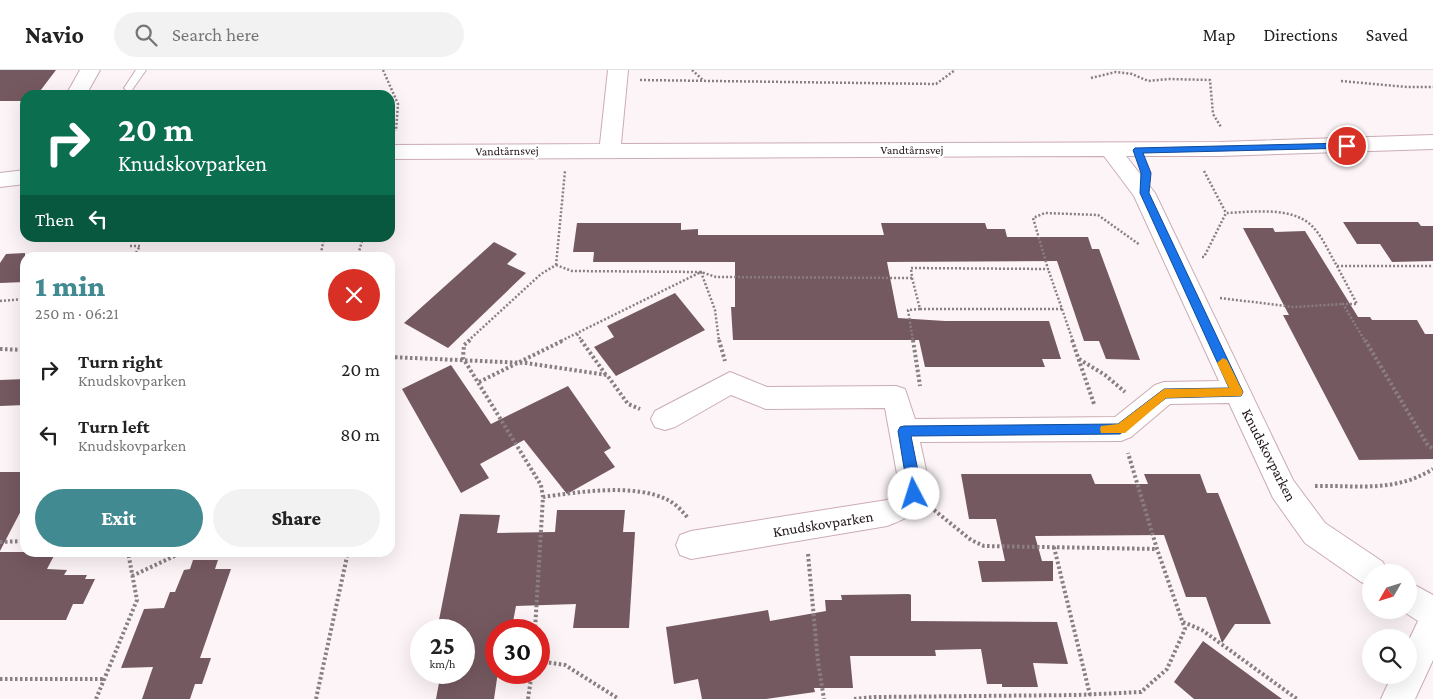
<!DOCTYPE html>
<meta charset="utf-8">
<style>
:root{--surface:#fff;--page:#f2f2f2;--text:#222;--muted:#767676;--line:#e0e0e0;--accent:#428a91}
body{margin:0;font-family:"Crimson Pro",serif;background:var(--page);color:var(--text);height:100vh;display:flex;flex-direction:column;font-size:19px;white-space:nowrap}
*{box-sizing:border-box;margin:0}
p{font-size:16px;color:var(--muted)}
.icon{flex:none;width:28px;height:28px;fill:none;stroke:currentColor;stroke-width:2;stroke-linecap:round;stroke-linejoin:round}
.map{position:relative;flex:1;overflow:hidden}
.panel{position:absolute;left:20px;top:182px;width:375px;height:305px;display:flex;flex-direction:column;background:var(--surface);border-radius:15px;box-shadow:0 5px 20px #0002}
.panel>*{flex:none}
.hud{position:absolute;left:20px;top:20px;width:375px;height:152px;border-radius:15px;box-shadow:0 5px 20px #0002;background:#0b6e4f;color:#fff;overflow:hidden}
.needle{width:32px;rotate:231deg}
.tools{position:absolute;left:1362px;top:494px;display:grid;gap:10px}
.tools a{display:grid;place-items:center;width:55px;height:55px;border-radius:50%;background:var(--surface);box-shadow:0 5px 20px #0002;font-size:25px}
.speed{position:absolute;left:410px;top:549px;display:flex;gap:10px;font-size:25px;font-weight:700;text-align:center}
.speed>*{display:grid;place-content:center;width:65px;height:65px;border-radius:50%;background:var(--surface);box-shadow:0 5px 20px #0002;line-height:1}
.speed small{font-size:12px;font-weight:400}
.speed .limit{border:8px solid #d22;background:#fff;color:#111}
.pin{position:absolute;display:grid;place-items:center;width:42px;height:42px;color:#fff;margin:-21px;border:2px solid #fff;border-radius:50%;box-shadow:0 1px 5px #0007}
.me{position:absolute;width:55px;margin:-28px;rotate:355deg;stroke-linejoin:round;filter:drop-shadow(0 0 4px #0008)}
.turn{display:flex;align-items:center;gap:18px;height:105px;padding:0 15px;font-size:22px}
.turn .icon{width:65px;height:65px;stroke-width:2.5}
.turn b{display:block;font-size:35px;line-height:42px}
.then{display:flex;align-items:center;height:48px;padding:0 15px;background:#0003;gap:10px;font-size:19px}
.round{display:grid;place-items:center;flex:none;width:52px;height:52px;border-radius:26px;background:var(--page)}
.summary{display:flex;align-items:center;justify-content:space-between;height:85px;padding:0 15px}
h1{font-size:30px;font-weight:800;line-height:38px;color:var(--accent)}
.action{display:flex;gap:10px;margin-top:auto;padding:10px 15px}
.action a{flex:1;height:58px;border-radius:30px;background:var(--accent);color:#fff;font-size:20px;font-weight:800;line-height:58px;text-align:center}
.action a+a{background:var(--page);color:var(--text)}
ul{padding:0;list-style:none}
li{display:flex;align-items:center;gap:15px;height:65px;padding:0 15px}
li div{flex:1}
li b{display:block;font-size:19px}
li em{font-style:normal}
header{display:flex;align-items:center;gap:30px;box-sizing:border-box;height:70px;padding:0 25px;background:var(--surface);border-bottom:1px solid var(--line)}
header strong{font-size:24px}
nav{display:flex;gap:28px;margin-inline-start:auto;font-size:18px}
.search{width:350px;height:45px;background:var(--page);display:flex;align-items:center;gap:12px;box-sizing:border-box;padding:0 18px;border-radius:28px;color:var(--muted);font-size:19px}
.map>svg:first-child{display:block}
.building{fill:#755960}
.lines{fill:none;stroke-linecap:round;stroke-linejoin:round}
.lane-casing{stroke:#ccacb3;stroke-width:2}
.street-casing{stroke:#ccacb3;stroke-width:2}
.path-far1{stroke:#897f82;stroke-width:2.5;stroke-dasharray:2 2;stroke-linecap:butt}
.path{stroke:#897f82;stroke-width:4;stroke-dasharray:2.5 2.5;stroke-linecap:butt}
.lane{fill:#fff;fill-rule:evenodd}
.street{fill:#fff;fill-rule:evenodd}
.route{fill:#1a73e8;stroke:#114b97}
.slow{fill:#f59e0b}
.labels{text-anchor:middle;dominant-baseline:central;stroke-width:5;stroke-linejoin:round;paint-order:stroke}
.far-street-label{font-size:12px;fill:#211518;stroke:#fff}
.street-label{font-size:15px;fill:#211518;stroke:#fff}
</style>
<header>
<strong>Navio</strong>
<div class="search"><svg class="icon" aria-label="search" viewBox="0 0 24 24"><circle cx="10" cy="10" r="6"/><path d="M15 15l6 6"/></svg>Search here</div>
<nav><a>Map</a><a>Directions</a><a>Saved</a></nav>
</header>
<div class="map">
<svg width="1433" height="629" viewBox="0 0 1433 629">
<rect width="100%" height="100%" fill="#fcf4f6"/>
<path class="building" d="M0,0H56L37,25H25V31H0Z
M1343,152H1418L1421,156H1433V191L1392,192L1380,174H1357Z
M577,153H681V160L698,159V165H884L881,153H985L987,159H1005L1007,167H1088L1092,179H1099L1140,290L1106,289L1099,271H1084L1057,191L887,192L898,248L945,251H1049L1061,289H1042L1045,297H925L919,270H733L731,237H735V192H593L594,182H573Z
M1243,158H1273L1275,162L1305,161L1358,247H1370L1372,250H1417L1425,264H1433V389L1359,390L1283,245H1289Z
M494,172L517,184L507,194L526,203L448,278L404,253Z
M25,183V212L0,213V193L6,184Z
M675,223L705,260L616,306L594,277L614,267L607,256Z
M451,295L491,354L568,316L611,378L604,382L615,397L567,424L524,370L480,394L489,408L461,423L402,319Z
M25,309V335L0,336V310Z
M0,402H25V433L0,481Z
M961,404H1091L1095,414H1148L1144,404H1200L1207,423H1218L1271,554H1235L1222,573L1206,527H1186L1164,465L1035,466L1042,491H1053V511L982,512L978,491H1005L996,449H969Z
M557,440H625L623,462H635L629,558H573L576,534L516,536L512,557H496V602H498L494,629H436L441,602H464V560H437L460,444L500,445L497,463L555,462Z
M0,482H56L47,499L67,500L64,505H87L85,509H95L83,534H73L66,550H0Z
M193,490H218L215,499H231L200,588H211L202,614H195L190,629H142L153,597L121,598L144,539L164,538L170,522H175L184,500L190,499Z
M909,524L911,525V551L1057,552L1068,594L1033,593L1038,617H1002V614H987L981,579L935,580L936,586H850L853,618H814L815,622L766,629H702L698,609L674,614L666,557L768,540L770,551L826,541L825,530H842L841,525Z
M1203,571L1282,629H1194L1174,612Z"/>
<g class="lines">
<defs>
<path id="lane" d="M136,0H146L132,20H126L124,18Z"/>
<path id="street" d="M80,0H100L86,25H66Z
M608,0H628L621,74L1220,72L1433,65V79L1220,86H1126L1155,123L1293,410L1325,453L1383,492L1387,502H1371V516L1361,512L1305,473L1273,428L1229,333L1170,334L1131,367L1121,371L920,372C930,419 939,437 887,456L691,489L680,485L676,475L680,465L691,461L887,430L900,420L885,338L766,339L731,325L675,357L665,360L655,357L651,349L655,341L730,302L767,317L896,316L905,319L915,349L1115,347L1155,315L1164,312L1219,311L1134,126L1104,86L390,89V75L600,74Z
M25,100V114L0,117V103Z
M1409,512L1433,525V590L1415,629H1381L1392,605H1409V570L1418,551L1401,540H1409Z"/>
</defs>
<use href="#lane" class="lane-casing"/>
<use href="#street" class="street-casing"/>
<path class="path-far1" d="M383,0L398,34L396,61
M692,0L703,10
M1091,8L1116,2L1132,4L1148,11L1169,9L1210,10L1213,44L1221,57
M640,10L936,14L955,0
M1341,11L1407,17H1433
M1204,101L1226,143
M130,176H140L133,188
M1202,187H1204L1226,143C1252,142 1292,136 1312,156C1323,167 1329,183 1337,196H1433
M320,188L324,168
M357,188L363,168
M556,195L572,201L701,202L716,207L912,208L911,198L1048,199L1033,148L1045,143L1098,145L1140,175
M556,195L565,101
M1337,196L1357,234H1343L1365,271
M912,208L920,239L908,240L913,271
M1220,228L1294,237L1343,234
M0,231L25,229
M920,239H1062L1048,199
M1062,239L1073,271
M577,264L582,271
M468,271L541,204L556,195
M561,271L701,202L715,240L719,271"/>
<path class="path" d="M470,270L464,275L463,288L541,415L543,427L535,560
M581,270L606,305
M719,270L725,291
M913,270L920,316
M1072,270L1094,334
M1365,270L1427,374L1433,379
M0,279L25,280
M390,287L526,293L607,305L628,334L640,339
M1079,289L1105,305L1125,322
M479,312L564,270
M1315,416C1358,415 1394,423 1433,399
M543,427C578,422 635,413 668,430C676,434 682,441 688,448
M934,440L971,470L984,476L1157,479
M0,472L25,471
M1054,477L1090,625
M808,484L818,592L824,629
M132,506L183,482
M1183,552L1202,560L1297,629
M539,591L565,595L619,629
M0,609H104
M96,629L137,530L128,482
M316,629L348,482
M528,629L532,602
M854,629L874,627L1077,625L1141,622L1167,599L1185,559L1157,479L1128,383"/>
<use href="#lane" class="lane"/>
<use href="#street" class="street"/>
</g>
<path class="route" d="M1347,73L1351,76L1350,78L1143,83L1151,103L1149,123L1243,322L1241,326L1166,328L1120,364L911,366L921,416L918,428L914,430L909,428L898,361L900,357L904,356L1118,354L1164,319L1229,318L1140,123L1141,103L1133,80L1135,78Z"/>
<path class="slow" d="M1223,288L1227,290L1243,322L1241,326L1166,328L1125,363H1101L1100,359L1101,356L1118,354L1164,319L1229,318L1217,293Z"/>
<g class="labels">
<g class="far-street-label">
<text x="912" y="80">Vandtårnsvej</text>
<text transform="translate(507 81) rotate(-1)">Vandtårnsvej</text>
</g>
<g class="street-label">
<text transform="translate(1269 385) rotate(63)">Knudskovparken</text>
<text transform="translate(823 454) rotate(-9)">Knudskovparken</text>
</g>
</g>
</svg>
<div class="tools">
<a><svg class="needle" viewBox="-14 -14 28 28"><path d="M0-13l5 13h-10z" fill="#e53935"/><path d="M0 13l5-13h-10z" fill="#767676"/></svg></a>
<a><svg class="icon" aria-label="search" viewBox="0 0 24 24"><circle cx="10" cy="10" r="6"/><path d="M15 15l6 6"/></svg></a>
</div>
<div class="speed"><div>25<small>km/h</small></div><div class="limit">30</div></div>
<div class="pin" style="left:1347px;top:76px;background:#d93025"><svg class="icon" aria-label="arrive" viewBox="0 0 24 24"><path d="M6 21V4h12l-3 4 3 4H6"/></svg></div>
<svg class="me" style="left:914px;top:424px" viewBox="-20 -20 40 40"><circle r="19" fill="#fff"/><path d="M0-13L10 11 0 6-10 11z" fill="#1a73e8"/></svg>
<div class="hud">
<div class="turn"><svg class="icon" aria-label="right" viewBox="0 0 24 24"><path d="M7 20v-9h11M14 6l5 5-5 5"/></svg><div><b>20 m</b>Knudskovparken</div></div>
<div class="then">Then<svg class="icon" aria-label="left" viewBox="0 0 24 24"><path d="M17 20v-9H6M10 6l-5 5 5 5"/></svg></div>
</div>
<section class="panel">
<div class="summary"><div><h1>1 min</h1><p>250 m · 06:21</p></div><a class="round" style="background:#d93025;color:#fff"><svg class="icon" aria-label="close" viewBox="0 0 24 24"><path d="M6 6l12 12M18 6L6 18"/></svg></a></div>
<ul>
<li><svg class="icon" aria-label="right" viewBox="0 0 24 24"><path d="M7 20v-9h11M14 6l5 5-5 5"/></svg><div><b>Turn right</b><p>Knudskovparken</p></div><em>20 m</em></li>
<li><svg class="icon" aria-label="left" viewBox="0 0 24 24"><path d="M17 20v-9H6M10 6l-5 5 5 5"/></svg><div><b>Turn left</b><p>Knudskovparken</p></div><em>80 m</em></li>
</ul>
<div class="action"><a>Exit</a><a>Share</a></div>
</section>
</div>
